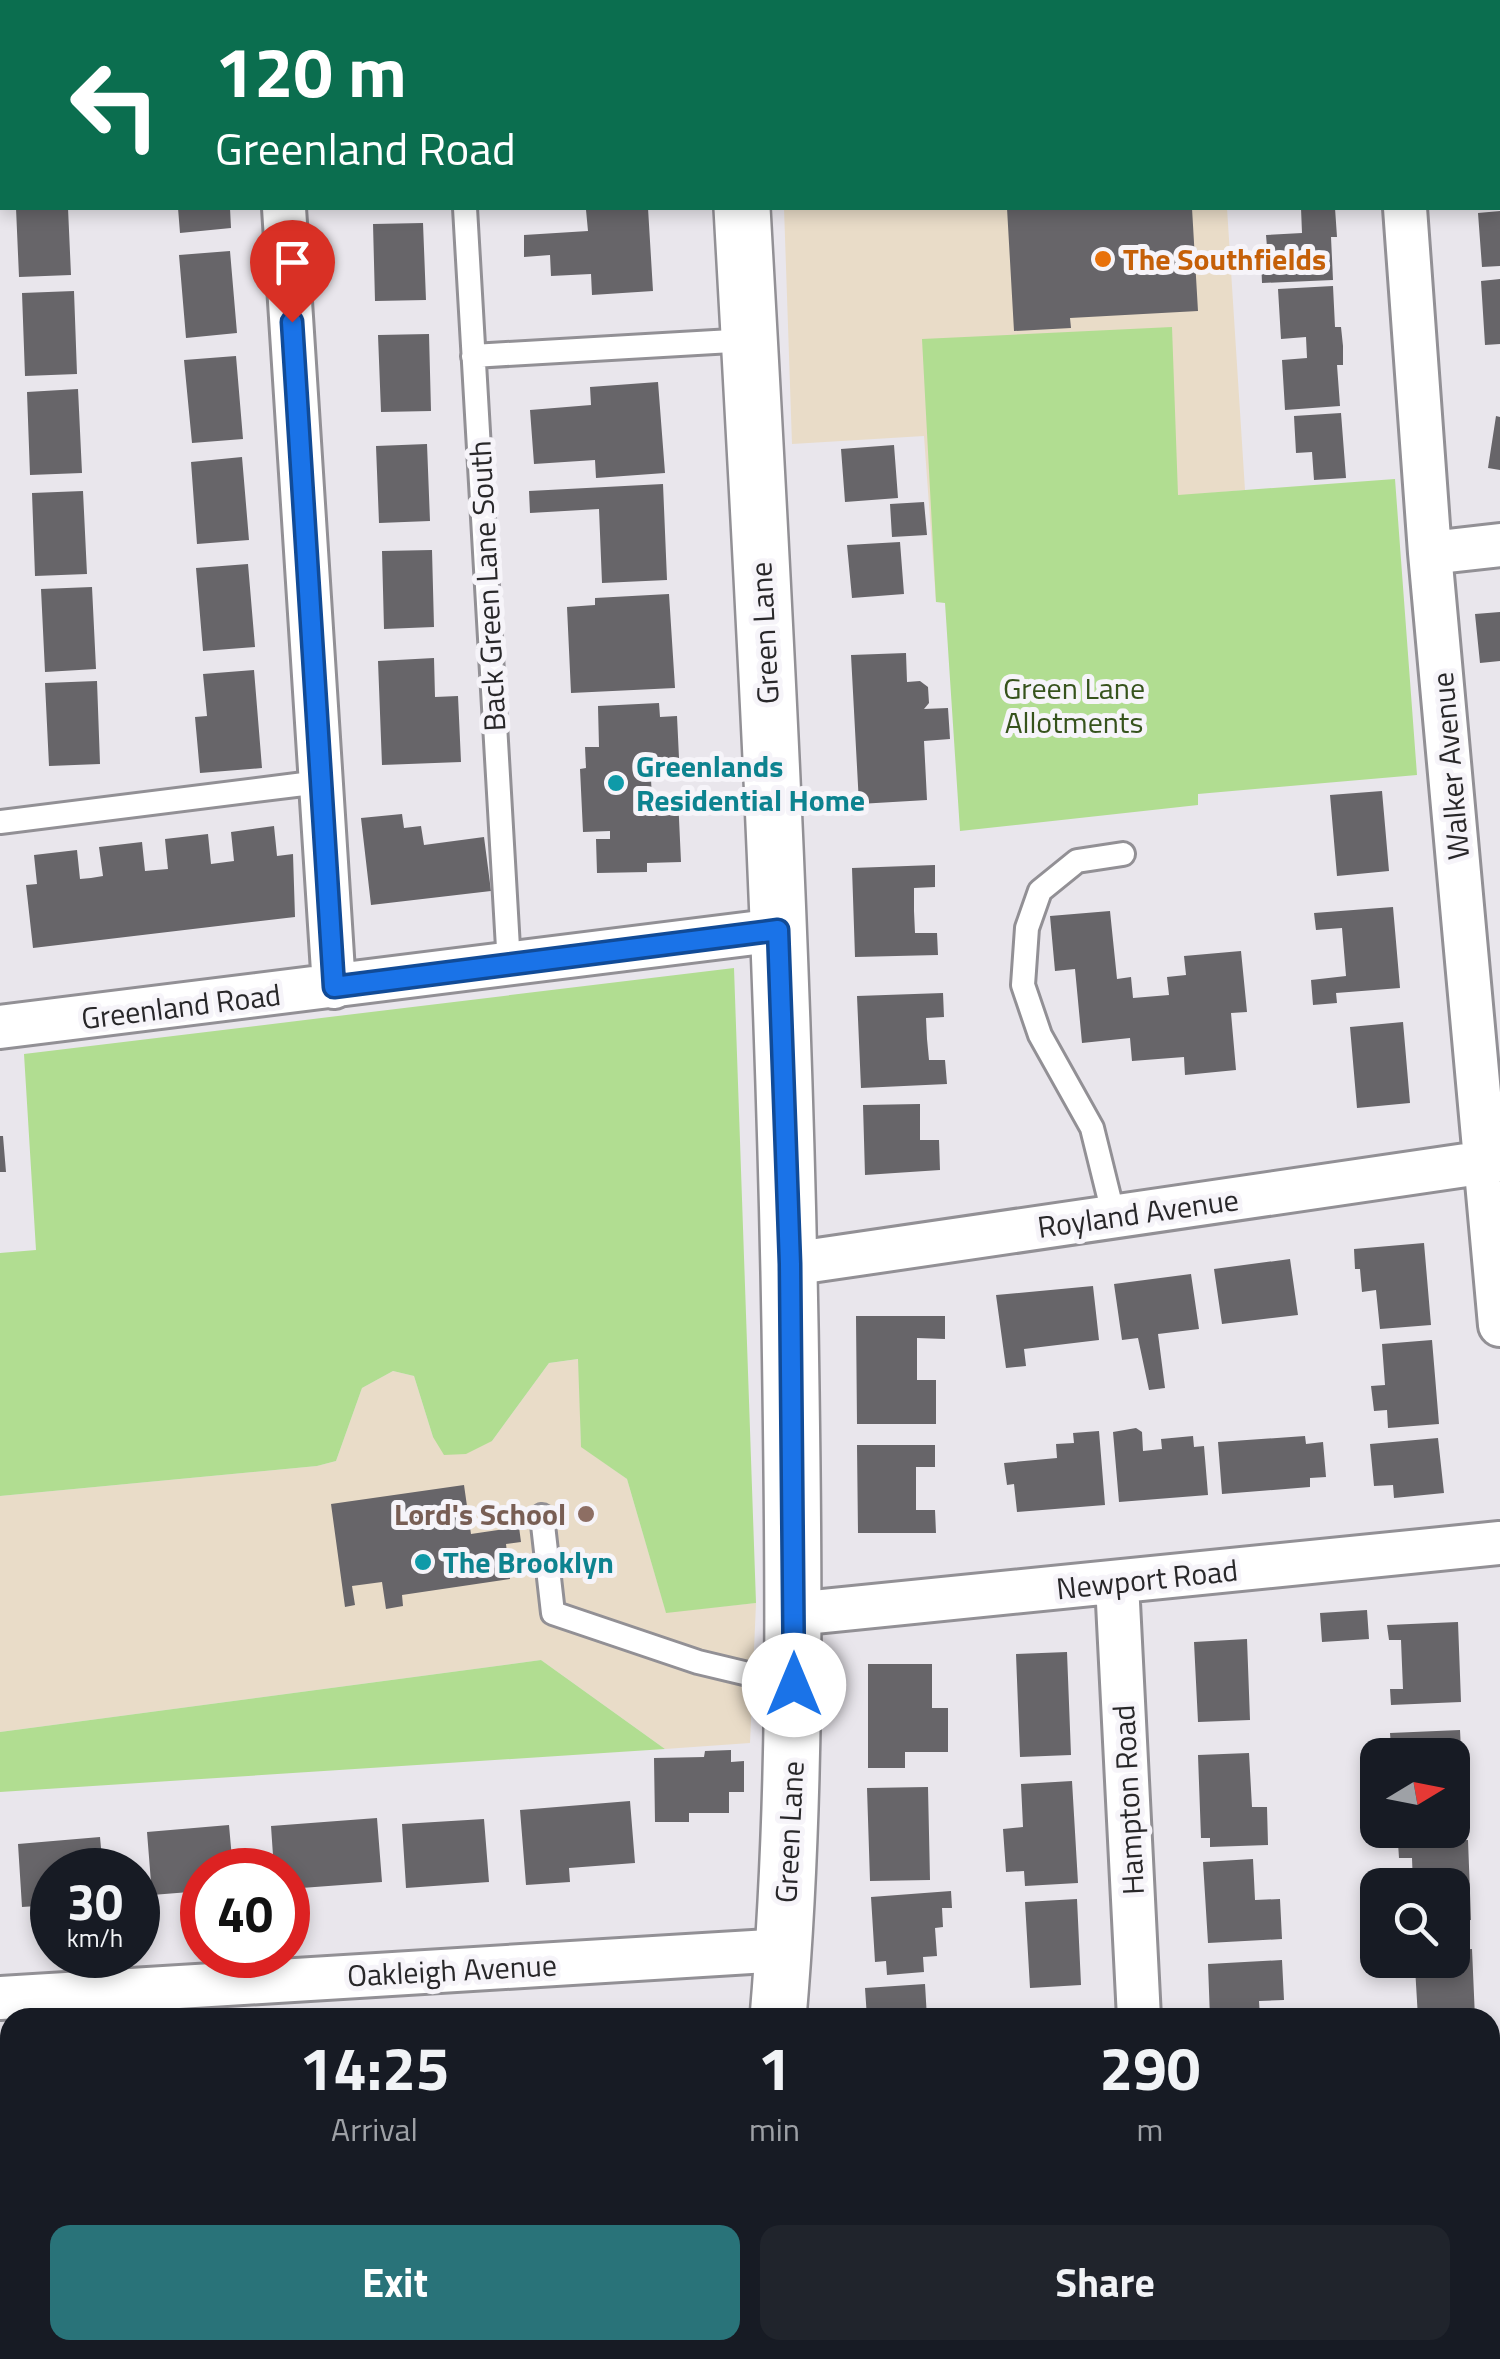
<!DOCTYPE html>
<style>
:root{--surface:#171b24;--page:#20242c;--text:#f1f3f6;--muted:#9ea1a6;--accent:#297379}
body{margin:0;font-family:"Titillium Web",sans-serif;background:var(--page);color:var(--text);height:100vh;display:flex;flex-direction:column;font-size:38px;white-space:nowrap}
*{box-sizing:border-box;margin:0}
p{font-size:32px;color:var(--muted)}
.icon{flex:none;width:55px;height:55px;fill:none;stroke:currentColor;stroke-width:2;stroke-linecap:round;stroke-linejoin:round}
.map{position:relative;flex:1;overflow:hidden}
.drawer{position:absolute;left:0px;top:2008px;width:1500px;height:352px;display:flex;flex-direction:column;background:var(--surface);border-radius:30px 30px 0 0;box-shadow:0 5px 15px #0003}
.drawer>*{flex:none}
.hud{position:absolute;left:0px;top:0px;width:1500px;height:210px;box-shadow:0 5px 15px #0003;background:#0b6e4f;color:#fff;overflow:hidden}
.needle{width:65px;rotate:80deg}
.tools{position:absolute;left:1360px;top:1738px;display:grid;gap:20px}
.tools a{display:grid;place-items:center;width:110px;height:110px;border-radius:20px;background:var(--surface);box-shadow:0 5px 15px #0003;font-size:50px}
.speed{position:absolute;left:30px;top:1848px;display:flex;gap:20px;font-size:50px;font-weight:700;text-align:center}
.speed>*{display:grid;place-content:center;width:130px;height:130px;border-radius:50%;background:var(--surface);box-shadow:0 5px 15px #0003;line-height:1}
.speed small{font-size:25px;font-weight:400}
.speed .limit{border:15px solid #d22;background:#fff;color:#111}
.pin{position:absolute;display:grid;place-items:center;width:85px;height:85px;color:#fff;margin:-102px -42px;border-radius:50% 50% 50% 0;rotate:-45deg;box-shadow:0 0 10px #0007}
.pin .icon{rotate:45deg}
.me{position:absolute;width:110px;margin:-55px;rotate:0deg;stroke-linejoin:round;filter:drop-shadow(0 0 8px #0008)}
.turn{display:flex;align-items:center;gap:35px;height:210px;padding:0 50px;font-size:45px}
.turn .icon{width:130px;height:130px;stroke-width:2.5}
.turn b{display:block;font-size:70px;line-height:85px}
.eta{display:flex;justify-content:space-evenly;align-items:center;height:170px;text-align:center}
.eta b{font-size:60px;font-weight:700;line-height:70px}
.cta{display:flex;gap:20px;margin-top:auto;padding:20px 50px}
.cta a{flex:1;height:115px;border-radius:20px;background:var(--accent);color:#fff;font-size:40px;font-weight:700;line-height:115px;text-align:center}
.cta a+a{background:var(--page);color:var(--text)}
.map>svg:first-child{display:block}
.commercial{fill:#e9dcc8}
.green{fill:#b1dd91}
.building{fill:#676569}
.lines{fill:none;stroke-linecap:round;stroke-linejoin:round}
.lane-casing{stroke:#929095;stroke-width:28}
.street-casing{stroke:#929095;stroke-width:48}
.secondary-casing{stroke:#929095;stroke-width:60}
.lane{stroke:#fff;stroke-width:22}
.street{stroke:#fff;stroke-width:42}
.secondary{stroke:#fff;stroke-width:55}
.route-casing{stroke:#114b97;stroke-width:25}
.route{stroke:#1a73e8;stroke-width:18}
.food-dot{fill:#e8710a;stroke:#f6f4f9;stroke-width:4}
.culture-dot{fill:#0f9aa8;stroke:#f6f4f9;stroke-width:4}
.education-dot{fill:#8d6e63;stroke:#f6f4f9;stroke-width:4}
.labels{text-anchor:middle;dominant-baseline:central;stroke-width:10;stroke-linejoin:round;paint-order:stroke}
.food-label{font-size:30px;font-weight:bold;fill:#c56008;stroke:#f6f4f9;text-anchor:start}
.street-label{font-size:30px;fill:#282729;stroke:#f6f4f9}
.park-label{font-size:30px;fill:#36531c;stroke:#f6f4f9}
.culture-label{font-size:30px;font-weight:bold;fill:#0d838f;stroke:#f6f4f9;text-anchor:start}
.education-label{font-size:30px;font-weight:bold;fill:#785e54;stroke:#f6f4f9;text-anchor:end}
</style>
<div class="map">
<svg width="1500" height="2359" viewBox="0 0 1500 2359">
<rect width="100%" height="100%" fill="#e9e6ec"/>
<path class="commercial" d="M784,208H1227L1245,490L1177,496L1181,584L936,602L924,436L792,444Z
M579,1359L581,1446L627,1479L666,1612L756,1603L750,1743L665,1749L541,1660L0,1732V1496L317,1466L336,1461L362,1388L393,1371L414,1376L433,1437L492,1441L549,1363Z"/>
<path class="green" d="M1172,327L1178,495L1395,479L1417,775L1198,794V805L960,831L945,603L936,602L922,339Z
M734,968L756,1603L666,1613L627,1479L581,1447L578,1359L549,1363L492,1441L466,1454L444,1455L433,1437L414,1376L393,1371L362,1388L336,1461L317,1466L0,1496V1253L36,1250L24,1054Z
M541,1660L665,1749L0,1792V1732Z"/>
<path class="building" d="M16,208H68L71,275L19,277Z
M178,208H230L231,228L180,233Z
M648,208L653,291L592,295L591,274L551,276L550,255L524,257V235L588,231L586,210Z
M1007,208H1192L1198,311L1070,318L1071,328L1014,331Z
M1301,208H1335L1337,237H1331L1333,280L1262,283L1261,259H1268L1266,235L1302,233Z
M1500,211V266L1482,267L1478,213Z
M423,223L426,300L375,301L373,224Z
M230,251L237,333L186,338L179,255Z
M1500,279V344L1485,345L1481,281Z
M1333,286L1335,327H1341L1343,346V365H1337L1340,406L1285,410L1282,360L1307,358L1306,337L1281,339L1278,289Z
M74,291L77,374L25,376L22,293Z
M429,334L431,411L381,412L378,335Z
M236,356L243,439L192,443L184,360Z
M658,382L665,473L596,478L595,460L534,464L530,410L591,405L590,387Z
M78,389L82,473L30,475L27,392Z
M1341,413L1346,478L1314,480L1312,452L1296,453L1294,416Z
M1496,416L1500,417V470L1488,468Z
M427,444L430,521L379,523L376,446Z
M894,445L898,498L845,502L841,449Z
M242,457L249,540L197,544L191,462Z
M663,484L667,580L602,583L599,509L530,513L529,491Z
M83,491L87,574L35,576L32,493Z
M924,502L927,535L892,537L890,504Z
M900,542L904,594L852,598L847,545Z
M432,550L434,627L384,629L382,551Z
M248,564L255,647L203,651L196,568Z
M92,587L96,669L45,672L41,589Z
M669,594L675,688L571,693L567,607L595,605V598Z
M1500,612V661L1480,663L1475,614Z
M906,653L907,682L920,681L928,687L929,703L924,709L948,708L950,739L924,741L927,800L859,804L851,655Z
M434,658L435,697L458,696L461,762L382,765L378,661Z
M254,670L262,768L200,773L195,717L207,716L203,674Z
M97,681L100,764L49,766L45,683Z
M659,703L660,717L677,716L679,758L650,759L652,799L678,797L681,862L647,863V872L597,873L596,839H610V831L583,832L580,769L586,768L585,747H599L598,706Z
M1382,791L1389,871L1337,876L1330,795Z
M402,814L404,828L421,826L424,845L484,837L491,891L371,905L361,818Z
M274,826L277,856L293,854L295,917L33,948L26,885L37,884L34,855L77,850L80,879L91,878L103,876L99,847L142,842L145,871L156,870L168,869L165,839L208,834L211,864L234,861L231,832Z
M935,865V887L914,888V911L915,933H937L938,955L855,957L852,868Z
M1393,907L1400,988L1336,993L1337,1003L1313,1005L1311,980L1346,976L1342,928L1316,930L1314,913Z
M1110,911L1117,979L1131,977L1133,998L1169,995L1167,977L1186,975L1184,956L1241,951L1247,1012L1231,1013L1236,1070L1185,1075L1184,1057L1132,1061L1130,1038L1082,1043L1075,969L1055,971L1050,916Z
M943,993L944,1017L926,1018L927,1039L929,1060H945L947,1084L861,1088L857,996Z
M1403,1022L1410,1103L1357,1108L1350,1027Z
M920,1104V1140H939L940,1170L865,1175L863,1105Z
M0,1136H3L6,1172H0Z
M1424,1243L1431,1325L1380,1329L1376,1290L1362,1292L1360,1269H1355L1354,1249Z
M1290,1259L1298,1315L1222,1324L1214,1269Z
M1191,1274L1199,1329L1158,1334L1165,1388L1149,1390L1138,1338L1122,1340L1114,1284Z
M1093,1286L1099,1340L1024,1349L1026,1366L1006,1368L996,1295Z
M856,1316H945V1339L917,1338V1380H936V1424H857Z
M1432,1340L1439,1424L1388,1428L1387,1410L1374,1411L1371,1386L1385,1385L1382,1344Z
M1136,1428L1142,1432L1143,1451L1162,1449L1161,1439L1193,1436L1194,1447L1204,1446L1208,1495L1119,1502L1113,1432Z
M1099,1431L1105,1505L1017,1512L1014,1484L1007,1485L1004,1463L1057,1458L1056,1444L1074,1443L1073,1433Z
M1305,1436L1306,1444L1323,1442L1326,1477L1310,1478V1487L1222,1494L1218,1442Z
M1438,1438L1444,1493L1394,1498L1393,1485L1374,1486L1370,1444Z
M857,1445H935V1467H916V1510H935L936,1533H858Z
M464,1485L471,1534L519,1527L521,1542L506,1544L510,1579L402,1595L403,1606L386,1609L382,1582L352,1586L355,1605L345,1607L331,1504Z
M1367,1610L1369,1639L1322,1642L1320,1613Z
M1458,1622L1461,1702L1391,1705L1390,1689H1403L1402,1665L1401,1640H1389L1387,1625Z
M1247,1639L1250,1720L1198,1722L1194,1642Z
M1067,1652L1071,1755L1020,1757L1016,1654Z
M868,1664H932V1708H948V1752H905V1768H868Z
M1460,1730L1464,1810H1452V1755H1404V1748H1391L1390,1733Z
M731,1750V1762L744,1761V1792H729V1813H689V1822H655L654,1758L704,1757L705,1751Z
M1249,1753L1252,1807H1267L1268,1845L1210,1847V1838H1201L1198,1755Z
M1072,1781L1078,1883L1025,1886L1024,1871L1006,1872L1003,1829L1023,1827L1021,1784Z
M928,1787L930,1880L870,1881L867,1788Z
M630,1801L635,1863L569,1868L570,1882L526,1885L520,1810Z
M377,1818L382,1882L288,1889V1870H274L271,1826Z
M484,1819L489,1882L406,1888L402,1824Z
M229,1825L233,1870H202V1891L152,1895L147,1832Z
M100,1837L103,1870H52V1905L22,1907L18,1844Z
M1468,1840L1471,1920L1452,1921V1885H1413L1412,1858H1399L1398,1843Z
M1253,1859L1255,1900L1280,1899L1282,1939L1208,1943L1203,1862Z
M951,1891L952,1908H942L943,1927L935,1928L937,1956L923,1957L924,1972L887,1975L886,1961L875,1962L871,1897Z
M1077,1899L1081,1985L1030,1988L1025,1902Z
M1472,1949L1475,2018H1418L1415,1967H1402V1960H1452V1950Z
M1282,1960L1284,2000L1259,2001L1260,2018H1210L1208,1964Z
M925,1984L927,2018H867L865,1988Z
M10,2066V2121H0V2067Z
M1500,2314V2359H1397L1396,2350H1490V2315Z
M591,2350H649L648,2359H590Z
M838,2350H878V2359H838Z
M905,2350H994V2359H905Z
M1012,2350H1101L1102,2359H1012Z
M1198,2350H1313L1314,2359H1199Z"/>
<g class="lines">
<defs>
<path id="lane" d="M453,0V2
M465,208L509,965
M473,356L749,340
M0,822L320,782
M1114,1217L1092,1128L1040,1035L1023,985L1027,928L1040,891L1077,861L1123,854
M542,1516L553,1613L698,1662L794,1685"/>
<path id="street" d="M272,0V2
M1387,0V2
M1498,118L1500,117
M284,208L334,987
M1405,208L1430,553L1500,1325
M1430,553L1500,545
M0,1027L778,930
M790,1264L1500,1160
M1117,1583L1139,2018
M794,1614L1500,1543
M0,1998L784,1950
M1155,2350V2359"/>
<path id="secondary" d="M730,0L731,2
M742,208C764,601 786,996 791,1390C794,1600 796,1808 778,2018
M747,2359L748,2350"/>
</defs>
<use href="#lane" class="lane-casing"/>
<use href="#street" class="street-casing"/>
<use href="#secondary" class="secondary-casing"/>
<use href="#lane" class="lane"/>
<use href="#street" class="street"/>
<use href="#secondary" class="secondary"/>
</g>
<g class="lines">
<defs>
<path id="route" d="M292,322L334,987L778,930L790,1264L794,1685"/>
</defs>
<use href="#route" class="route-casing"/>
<use href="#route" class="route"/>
</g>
<circle class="food-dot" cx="1103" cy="259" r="10"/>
<g class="culture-dot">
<circle cx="616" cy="783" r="10"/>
<circle cx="423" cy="1562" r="10"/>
</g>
<circle class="education-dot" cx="586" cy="1514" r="10"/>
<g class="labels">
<g class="food-label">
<text x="1123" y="259">The Southfields</text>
</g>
<g class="street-label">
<text transform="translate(487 586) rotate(-93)">Back Green Lane South</text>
<text transform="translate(764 633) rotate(-93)">Green Lane</text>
<text transform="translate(1450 766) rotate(-95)">Walker Avenue</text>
<text transform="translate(181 1006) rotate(-7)">Greenland Road</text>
<text transform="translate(1138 1213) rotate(-8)">Royland Avenue</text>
<text transform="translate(1147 1579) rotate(-6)">Newport Road</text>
<text transform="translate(1128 1800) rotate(-93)">Hampton Road</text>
<text transform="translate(789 1832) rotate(-87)">Green Lane</text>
<text transform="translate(452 1970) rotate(-3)">Oakleigh Avenue</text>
</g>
<g class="park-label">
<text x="1074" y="688">Green Lane<tspan x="1074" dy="34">Allotments</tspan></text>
</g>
<g class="culture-label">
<text x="636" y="766">Greenlands<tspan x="636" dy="34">Residential Home</tspan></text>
<text x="443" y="1562">The Brooklyn</text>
</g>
<g class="education-label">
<text x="566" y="1514">Lord's School</text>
</g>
</g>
</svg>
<div class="tools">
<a><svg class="needle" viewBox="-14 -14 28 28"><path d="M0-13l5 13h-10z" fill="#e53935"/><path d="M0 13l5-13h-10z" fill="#9ea1a6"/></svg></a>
<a><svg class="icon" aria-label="search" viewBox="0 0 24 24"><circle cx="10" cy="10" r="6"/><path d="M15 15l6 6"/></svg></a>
</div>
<div class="speed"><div>30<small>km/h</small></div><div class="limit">40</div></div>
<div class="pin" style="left:292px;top:322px;background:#d93025"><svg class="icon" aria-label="arrive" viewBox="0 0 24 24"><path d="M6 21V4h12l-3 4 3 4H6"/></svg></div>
<svg class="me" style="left:794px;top:1685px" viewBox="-20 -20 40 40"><circle r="19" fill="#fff"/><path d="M0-13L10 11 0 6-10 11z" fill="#1a73e8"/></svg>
<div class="hud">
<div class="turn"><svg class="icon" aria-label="left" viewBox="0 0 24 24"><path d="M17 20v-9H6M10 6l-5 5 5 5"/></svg><div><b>120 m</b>Greenland Road</div></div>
</div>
<section class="drawer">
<div class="eta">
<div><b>14:25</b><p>Arrival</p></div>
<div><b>1</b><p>min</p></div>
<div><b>290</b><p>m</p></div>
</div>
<div class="cta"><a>Exit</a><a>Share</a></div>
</section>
</div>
